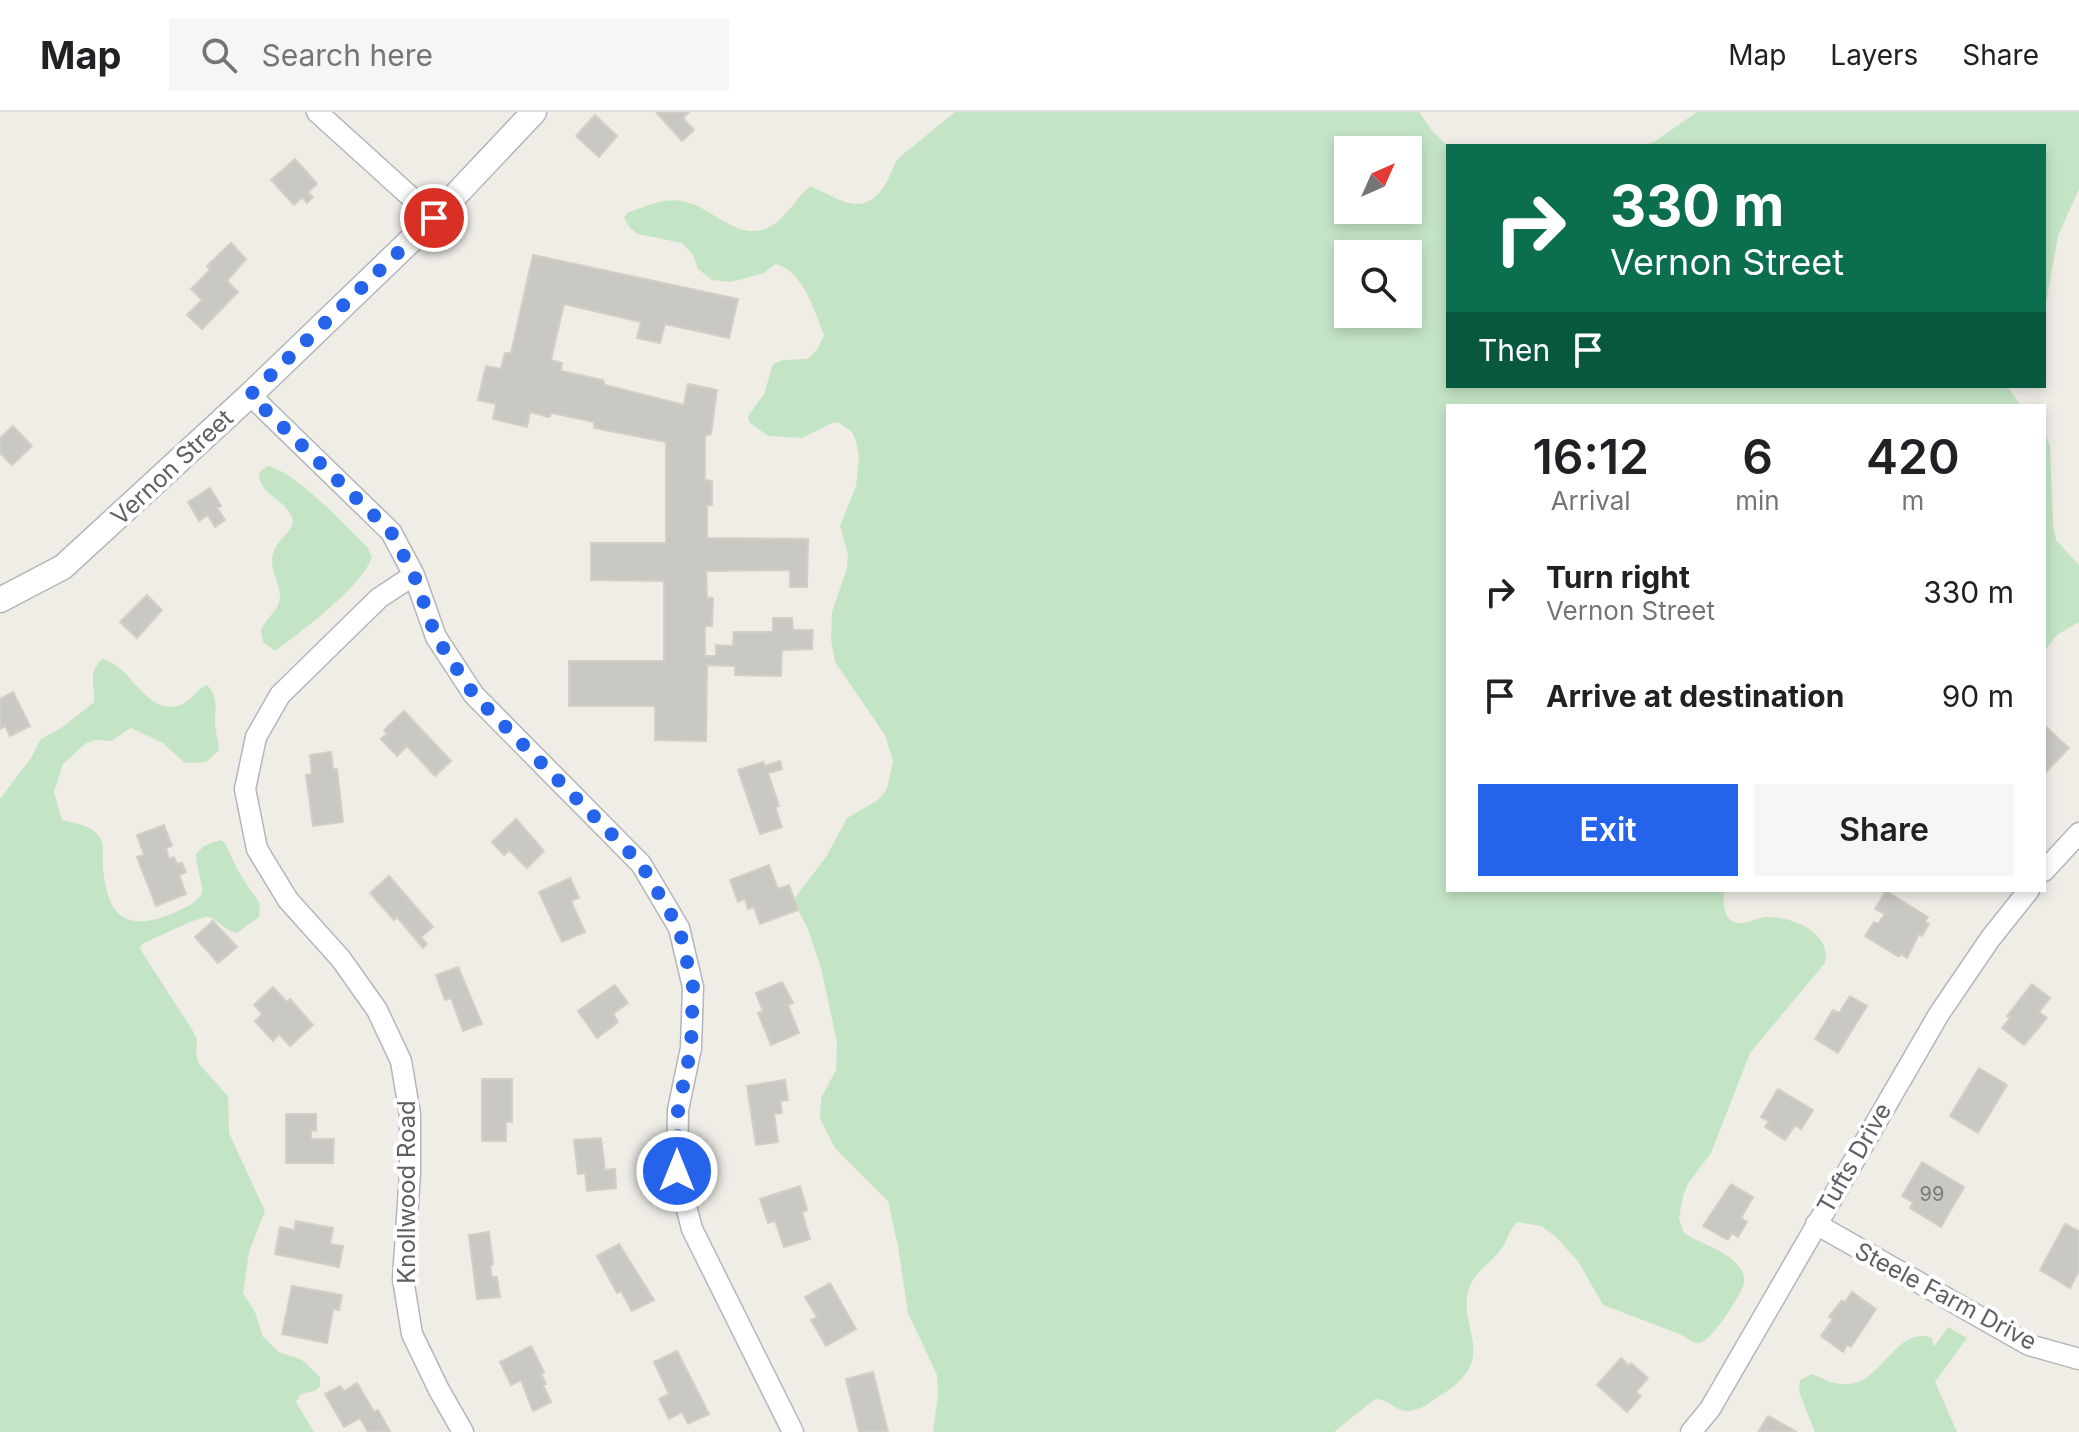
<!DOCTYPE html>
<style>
:root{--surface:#fff;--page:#f6f6f6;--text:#202124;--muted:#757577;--line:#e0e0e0;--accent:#2563eb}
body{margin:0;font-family:Inter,sans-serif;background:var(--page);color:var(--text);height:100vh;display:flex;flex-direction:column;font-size:30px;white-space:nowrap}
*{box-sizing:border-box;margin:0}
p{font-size:26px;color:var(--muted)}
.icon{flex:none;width:44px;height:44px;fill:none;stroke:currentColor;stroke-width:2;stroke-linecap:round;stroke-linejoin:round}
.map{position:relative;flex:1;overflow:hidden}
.sheet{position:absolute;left:1446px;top:292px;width:600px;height:488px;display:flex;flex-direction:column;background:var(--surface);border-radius:0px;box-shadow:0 4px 12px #0003}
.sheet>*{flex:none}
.top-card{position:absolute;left:1446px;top:32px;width:600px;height:244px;border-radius:0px;box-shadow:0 4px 12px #0003;background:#0b6e4f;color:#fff;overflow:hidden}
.needle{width:52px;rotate:45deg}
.tools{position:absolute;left:1334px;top:24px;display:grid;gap:16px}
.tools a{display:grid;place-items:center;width:88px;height:88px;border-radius:0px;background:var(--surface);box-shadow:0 4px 12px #0003;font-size:40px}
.pin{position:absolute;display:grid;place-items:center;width:68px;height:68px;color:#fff;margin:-34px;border:4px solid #fff;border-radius:50%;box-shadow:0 2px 8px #0007}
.me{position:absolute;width:88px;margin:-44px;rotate:0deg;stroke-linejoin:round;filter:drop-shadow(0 0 6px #0008)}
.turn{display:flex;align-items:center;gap:28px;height:168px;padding:0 32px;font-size:36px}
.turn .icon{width:104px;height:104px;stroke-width:2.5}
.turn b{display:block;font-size:56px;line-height:68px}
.then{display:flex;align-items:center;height:76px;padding:0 32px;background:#0003;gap:16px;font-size:30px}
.eta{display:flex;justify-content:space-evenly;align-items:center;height:136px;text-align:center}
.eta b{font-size:48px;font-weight:600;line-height:56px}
.button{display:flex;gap:16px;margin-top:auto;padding:16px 32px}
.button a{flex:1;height:92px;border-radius:0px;background:var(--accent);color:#fff;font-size:32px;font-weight:600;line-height:92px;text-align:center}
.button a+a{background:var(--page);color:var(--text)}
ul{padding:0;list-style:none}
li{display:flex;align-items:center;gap:24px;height:104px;padding:0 32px}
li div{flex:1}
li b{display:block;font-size:30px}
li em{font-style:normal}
header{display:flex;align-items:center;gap:48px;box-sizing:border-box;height:112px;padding:0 40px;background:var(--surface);border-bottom:2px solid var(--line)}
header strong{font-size:38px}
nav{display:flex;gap:44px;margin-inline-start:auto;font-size:28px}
.search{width:560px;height:72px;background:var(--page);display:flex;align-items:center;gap:20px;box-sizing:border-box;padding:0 28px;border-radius:0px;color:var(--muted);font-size:30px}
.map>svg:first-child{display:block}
.green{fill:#c4e5c5;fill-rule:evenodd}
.building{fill:#cac8c2;stroke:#d3cfc4;stroke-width:2}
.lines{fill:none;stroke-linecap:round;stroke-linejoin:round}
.minor-casing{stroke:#b3b6ba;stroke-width:23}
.tertiary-casing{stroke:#b3b6ba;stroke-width:27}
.minor{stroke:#fff;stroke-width:20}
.tertiary{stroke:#fff;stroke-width:24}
.route{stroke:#2563eb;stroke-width:14;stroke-dasharray:0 25.2}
.labels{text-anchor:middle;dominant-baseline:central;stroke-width:8;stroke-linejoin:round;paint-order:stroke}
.number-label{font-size:20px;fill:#787b7c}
.street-label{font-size:24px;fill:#5d6165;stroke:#fff}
</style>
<header>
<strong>Map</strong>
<div class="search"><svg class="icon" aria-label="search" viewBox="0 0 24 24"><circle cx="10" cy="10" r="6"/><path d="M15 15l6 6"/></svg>Search here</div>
<nav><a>Map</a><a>Layers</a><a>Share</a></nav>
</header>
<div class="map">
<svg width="2079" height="1320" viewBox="0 0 2079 1320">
<rect width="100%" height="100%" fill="#efede6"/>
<path class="green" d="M955,0H1419L1433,20L1448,34V274H2007L2021,294H1448V778H1724C1723,788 1723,809 1737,811C1746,813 1758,805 1768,805C1792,805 1832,820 1825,851L1750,941L1711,1041L1689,1070L1683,1084L1679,1106L1684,1121C1702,1133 1731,1139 1742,1159C1744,1163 1744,1167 1744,1171C1742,1182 1711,1230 1699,1231C1693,1231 1687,1226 1682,1223L1603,1193L1578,1149L1555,1124L1541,1114L1517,1110C1509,1118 1508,1127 1502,1136C1493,1150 1476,1158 1470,1174C1454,1214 1503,1245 1441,1283C1432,1289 1420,1299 1408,1299C1395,1299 1388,1287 1375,1287L1334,1320H933L938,1282L937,1263L908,1201L898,1134L888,1089L835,1036L820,1007L821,986L836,958L837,930L821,856L808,817L793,788L826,745L847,706L878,688L887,677L893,649L885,623L835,550L831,527L832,500L847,456L848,443L840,414L856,374L859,344L856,329L852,320L838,310L832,311L802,326L768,324L749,310L748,304L764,282L773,252L783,248L807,247L817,238L824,223C814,199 803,158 775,152L764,161L731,170L712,168L698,157L693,143L682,131L638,122L630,116L624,106L627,101C645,95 666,84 686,90C715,97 740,132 771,114C787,105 796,86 810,74C838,85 863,110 886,71C892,62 892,52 901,44ZM1348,38H1408V98H1348ZM1348,142H1408V202H1348Z
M1697,0H2079V77L2058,124L2046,191L2044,192V34H1640L1654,30Z
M2044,320L2050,334L2053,412L2056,428L2079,453V510L2057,523L2044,539Z
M267,354C293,357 347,415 367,435L372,445C362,475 301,520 275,539L263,530L261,518C265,508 275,501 279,491C284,474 268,460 273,442C276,428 290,423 293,410C289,386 259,386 259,361Z
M102,547C131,553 144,601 177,594C192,591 195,577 207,573C219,585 215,596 215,611C215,620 219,629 219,638L206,650L185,651L163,631L131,616L111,629L96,628L86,631L63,652L54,680L62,708C75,712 92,712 100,726C105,734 102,747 103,756C108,809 129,820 176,800C217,782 198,777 196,742L204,734L220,728L225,731L238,759L260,792L259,805L237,821C225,819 220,809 209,805C201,803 154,827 142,832L140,837L193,919L197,928L196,942L199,952L228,984L229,1021L265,1099L249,1140L243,1181L255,1200L263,1225L279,1240L302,1248L320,1265V1274L315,1279L301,1282L296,1290L314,1320H0V687L31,646L41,627L64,614L94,590C95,572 87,562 102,547Z
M1948,1215L1967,1226L1935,1270L1957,1320H1815L1799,1280L1800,1268L1812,1262C1826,1268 1838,1275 1854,1271C1883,1265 1899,1213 1932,1226L1934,1235Z"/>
<path class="building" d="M656,0H689L683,6L694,18L682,29Z
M595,3L617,24L599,45L576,24Z
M295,47L317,72L308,80L313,85L307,91L302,85L294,93L271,68Z
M231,131L246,147L227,169L238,180L202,217L187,203L202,188L191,177L210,158L207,154Z
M533,143L738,187L729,226L665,212L660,231L637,226L641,210L564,192L551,248L562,251L561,259L603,268L605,273L684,293L688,272L717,278L711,322L705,324V368L712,369V393L707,394V426L808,427L807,475H790V458L706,459L707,486H713L712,514H705V544H716V533L733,534L734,520H773V506H792L793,518H813L812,537L782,538L781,564L735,563V554L707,553L706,629L655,628V594H569V549H664V469L591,468V431H666V330L594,316V310L552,301L549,305L530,300L527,315L493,307L496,292L478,288L486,254L501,257L505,241H511Z
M13,314L32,334L12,353L0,341V326Z
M210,376L221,394L217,396L225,408L215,415L208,403L199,409L188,390Z
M147,483L162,498L137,526L120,510Z
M13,580L30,614L10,624L5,614L0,617V587Z
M404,599L451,649L435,664L407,634L397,644L381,627L387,622L384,618Z
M2044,613L2069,636L2044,662Z
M331,640L333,657H337L343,710L313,714L306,663L312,662L310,643Z
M780,649L782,657L768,661L779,694L775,695L782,715L760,722L738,658L763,650L765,654Z
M516,707L544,739L527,756L509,738L504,743L492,730Z
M164,713L172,734L166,736L169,747L174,745L177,752L182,751L186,760L179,763L186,782L156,794L137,745L144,743L137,723Z
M769,753L778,777L789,773L798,798L760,812L754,795L748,797L745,787L738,790L730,768Z
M389,764L433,815L421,825L427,832L423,836L397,805L394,808L370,781Z
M570,766L579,786L571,789L585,820L562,830L539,780Z
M1886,779L1928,805L1925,810L1929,812L1922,824L1919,822L1907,846L1901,842L1899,845L1865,824L1874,810L1878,812L1885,802L1875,797Z
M213,809L237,835L218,851L195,825Z
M458,855L482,912L463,919L451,886L445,888L436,863Z
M782,870L793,891L788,893L799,921L771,933L758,901L763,899L756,881Z
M2032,872L2050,886L2039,900L2047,906L2024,933L2002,916L2010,906L2007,904Z
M615,873L628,891L613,902L618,910L597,926L578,899Z
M273,875L287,890L290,887L313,913L290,934L279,922L273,929L255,909L262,902L254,893Z
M1850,884L1867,894L1838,941L1815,927L1833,898L1839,901Z
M1979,956L2007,973L1978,1021L1950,1004Z
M482,967H512V1010H506V1029H482Z
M785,968L788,988L780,989L782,1001L774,1002L778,1030L756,1033L747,974Z
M1778,977L1813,998L1801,1017L1795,1013L1785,1028L1765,1015L1769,1009L1761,1005Z
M286,1002H316V1019L311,1018V1027H334L333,1051H286Z
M601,1026L605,1058L615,1057L616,1076L587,1079L585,1061L578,1062L574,1028Z
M1922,1050L1964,1075L1941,1115L1910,1096L1913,1090L1902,1084Z
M1731,1072L1753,1085L1741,1106L1747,1110L1738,1125L1732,1121L1728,1128L1703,1114Z
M800,1074L807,1098L802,1100L810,1127L784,1135L775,1109L768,1111L760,1087Z
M296,1109L333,1116L330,1132L343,1134L339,1155L275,1142L280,1115L294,1118Z
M2065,1112L2079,1119V1159L2070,1176L2040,1158Z
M489,1120L493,1152L490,1154L492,1165H497L500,1185L477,1187L469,1123Z
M619,1132L654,1188L632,1199L621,1179L617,1181L597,1144Z
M830,1171L856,1217L826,1234L811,1208L817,1205L805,1185Z
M292,1174L342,1183L339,1198L333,1197L327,1231L282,1222Z
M1852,1180L1876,1197L1851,1235L1847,1233L1843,1240L1821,1224L1833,1207L1829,1205L1842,1188L1845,1190Z
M531,1234L544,1260L541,1262L546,1272L543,1273L551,1290L533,1299L521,1268L511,1273L500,1250Z
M677,1239L709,1302L688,1312L682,1300L669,1307L659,1287L669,1282L654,1250Z
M1621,1246L1629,1254L1631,1251L1648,1266L1636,1280L1641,1284L1627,1300L1597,1273Z
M873,1260L888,1320H859L846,1267Z
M357,1271L374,1300L378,1298L390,1319L368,1320L360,1306L344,1315L325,1282L340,1274L344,1279Z
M1768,1304L1797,1320H1758Z"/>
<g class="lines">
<defs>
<path id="minor" d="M317,0L434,106
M250,283L391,420L414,463L436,525L474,583L641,752L679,816L693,875L691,936L678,998L677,1059L692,1117L793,1320
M414,463L379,486L280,583L256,625L245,677L257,737L288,788L341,847L377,898L401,949L410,1003V1061L403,1167L412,1222L439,1278L463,1320
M2044,759L2079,721
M1816,1112L2029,1233L2079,1247
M1691,1320L1710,1297L1939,902L1990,827L2029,778"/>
<path id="tertiary" d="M0,488L63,455L250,283L434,106L534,0"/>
</defs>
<use href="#minor" class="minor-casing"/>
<use href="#tertiary" class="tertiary-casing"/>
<use href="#minor" class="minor"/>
<use href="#tertiary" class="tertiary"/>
</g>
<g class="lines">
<path class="route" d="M434,106L250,283L391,420L414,463L436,525L474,583L641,752L679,816L693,875L691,936L678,998L677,1059"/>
</g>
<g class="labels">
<g class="number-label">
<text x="1932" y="1082">99</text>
</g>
<g class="street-label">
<text transform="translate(172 355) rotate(-43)">Vernon Street</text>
<text transform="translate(1854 1046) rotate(-60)">Tufts Drive</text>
<text transform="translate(406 1080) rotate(-90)">Knollwood Road</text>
<text transform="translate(1946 1184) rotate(28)">Steele Farm Drive</text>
</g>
</g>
</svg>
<div class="tools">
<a><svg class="needle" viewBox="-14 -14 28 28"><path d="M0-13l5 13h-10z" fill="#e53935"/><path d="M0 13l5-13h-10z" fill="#757577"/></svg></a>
<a><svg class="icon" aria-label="search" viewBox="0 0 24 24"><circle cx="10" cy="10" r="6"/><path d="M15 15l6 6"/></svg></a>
</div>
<div class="pin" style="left:434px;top:106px;background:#d93025"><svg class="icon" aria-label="arrive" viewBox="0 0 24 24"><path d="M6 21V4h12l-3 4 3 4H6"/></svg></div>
<svg class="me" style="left:677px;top:1059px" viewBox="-20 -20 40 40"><circle r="17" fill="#2563eb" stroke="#fff" stroke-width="3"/><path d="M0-11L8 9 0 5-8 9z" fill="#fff"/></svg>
<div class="top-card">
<div class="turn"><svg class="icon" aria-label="right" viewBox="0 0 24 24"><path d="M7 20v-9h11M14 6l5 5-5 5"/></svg><div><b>330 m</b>Vernon Street</div></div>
<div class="then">Then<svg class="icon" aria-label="arrive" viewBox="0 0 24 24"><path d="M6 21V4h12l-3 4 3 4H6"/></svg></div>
</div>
<section class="sheet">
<div class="eta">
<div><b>16:12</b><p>Arrival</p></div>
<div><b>6</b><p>min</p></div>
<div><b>420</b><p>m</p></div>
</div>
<ul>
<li><svg class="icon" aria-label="right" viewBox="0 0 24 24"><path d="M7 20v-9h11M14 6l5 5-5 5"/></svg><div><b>Turn right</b><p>Vernon Street</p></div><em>330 m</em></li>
<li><svg class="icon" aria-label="arrive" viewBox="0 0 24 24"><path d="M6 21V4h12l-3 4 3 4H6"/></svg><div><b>Arrive at destination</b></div><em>90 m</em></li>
</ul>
<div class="button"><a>Exit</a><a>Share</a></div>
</section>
</div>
